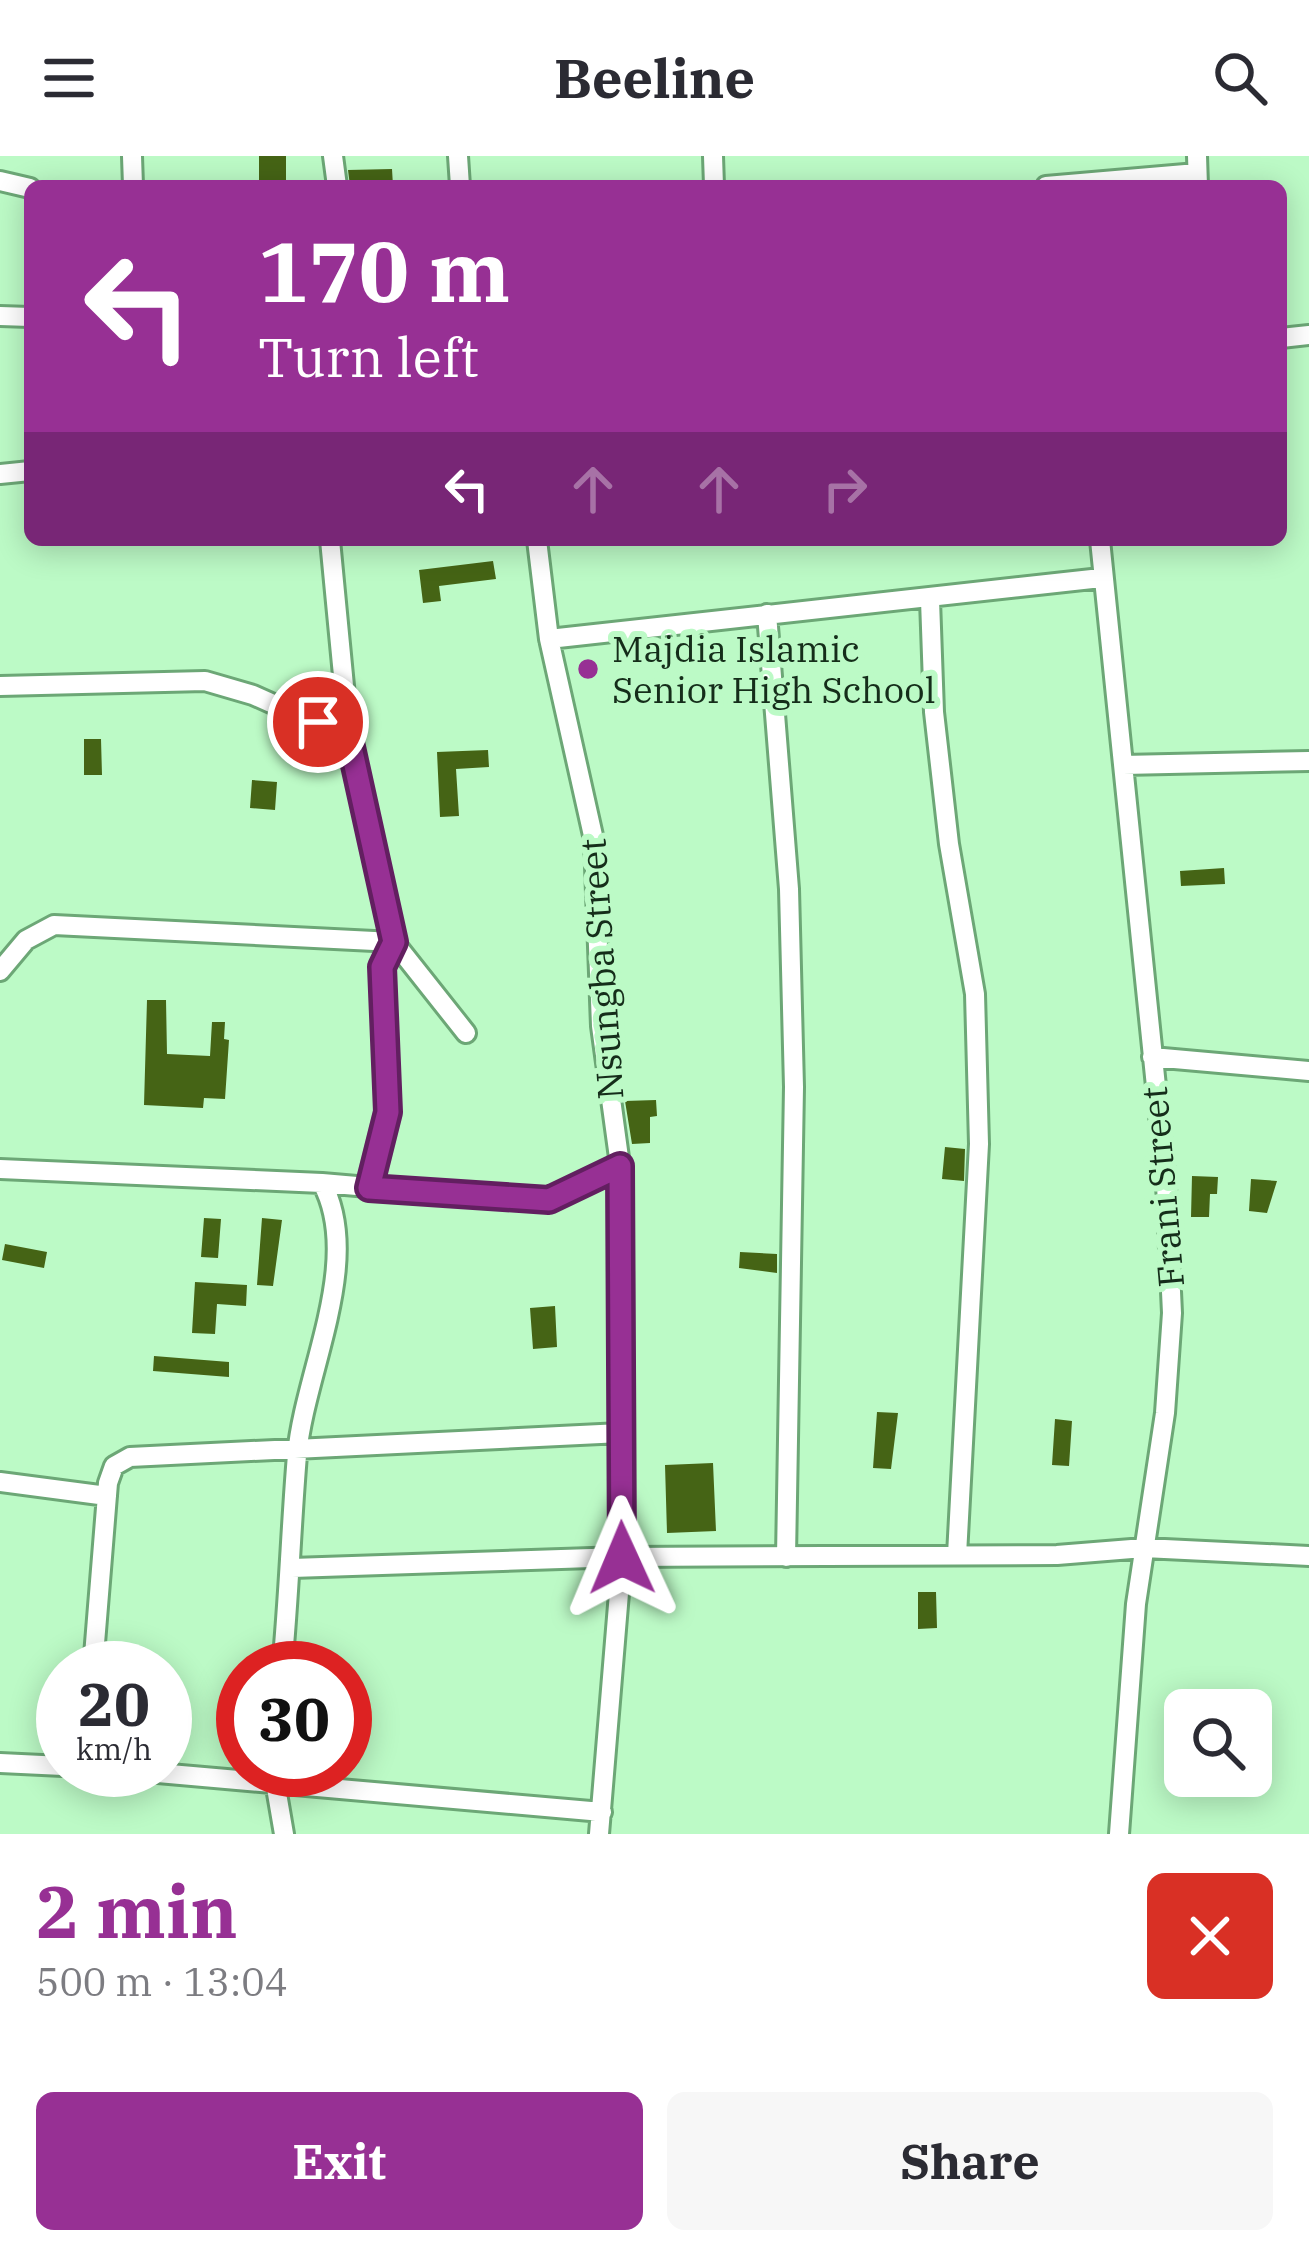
<!DOCTYPE html>
<meta charset="utf-8">
<style>
:root{--surface:#fff;--page:#f7f7f7;--text:#2b2b33;--muted:#7c7c81;--accent:#973094}
body{margin:0;font-family:"IBM Plex Serif",serif;background:var(--page);color:var(--text);height:100vh;display:flex;flex-direction:column;font-size:45px;white-space:nowrap}
*{box-sizing:border-box;margin:0}
p{font-size:39px;color:var(--muted)}
.icon{flex:none;width:66px;height:66px;fill:none;stroke:currentColor;stroke-width:2;stroke-linecap:round;stroke-linejoin:round}
.map{position:relative;height:1678px;overflow:hidden}
.drawer{display:flex;flex-direction:column;background:var(--surface);flex:1}
.drawer>*{flex:none}
.guide{position:absolute;left:24px;top:24px;width:1263px;height:366px;border-radius:18px;box-shadow:0 6px 30px #0003;background:#973094;color:#fff;overflow:hidden}
.controls{position:absolute;left:1164px;top:1533px;display:grid;gap:24px}
.controls a{display:grid;place-items:center;width:108px;height:108px;border-radius:18px;background:var(--surface);box-shadow:0 6px 30px #0003;font-size:60px}
.speed{position:absolute;left:36px;top:1485px;display:flex;gap:24px;font-size:60px;font-weight:700;text-align:center}
.speed>*{display:grid;place-content:center;width:156px;height:156px;border-radius:50%;background:var(--surface);box-shadow:0 6px 30px #0003;line-height:1}
.speed small{font-size:30px;font-weight:400}
.speed .limit{border:18px solid #d22;background:#fff;color:#111}
.pin{position:absolute;display:grid;place-items:center;width:102px;height:102px;color:#fff;margin:-51px;border:6px solid #fff;border-radius:50%;box-shadow:0 3px 12px #0007}
.me{position:absolute;width:132px;margin:-66px;rotate:359deg;stroke-linejoin:round;filter:drop-shadow(0 0 9px #0008)}
.turn{display:flex;align-items:center;gap:42px;height:252px;padding:0 36px;font-size:54px}
.turn .icon{width:156px;height:156px;stroke-width:2.5}
.turn b{display:block;font-size:84px;line-height:102px}
.lanes{display:flex;align-items:center;height:114px;padding:0 36px;background:#0003;justify-content:center;gap:60px;direction:ltr}
.lanes .off{opacity:.35}
.round{display:grid;place-items:center;flex:none;width:126px;height:126px;border-radius:18px;background:var(--page)}
.summary{display:flex;align-items:center;justify-content:space-between;height:204px;padding:0 36px}
h1{font-size:72px;font-weight:700;line-height:90px;color:var(--accent)}
.action{display:flex;gap:24px;margin-top:auto;padding:24px 36px}
.action a{flex:1;height:138px;border-radius:18px;background:var(--accent);color:#fff;font-size:48px;font-weight:700;line-height:138px;text-align:center}
.action a+a{background:var(--page);color:var(--text)}
header{display:flex;justify-content:space-between;align-items:center;height:156px;padding:0 36px;background:var(--surface);font-size:54px;font-weight:700}
.map>svg:first-child{display:block}
.building{fill:#456415}
.lines{fill:none;stroke-linecap:round;stroke-linejoin:round}
.minor-casing{stroke:#6ca776;stroke-width:24}
.minor{stroke:#fff;stroke-width:18}
.route-casing{stroke:#621f60;stroke-width:30}
.route{stroke:#973094;stroke-width:21}
.poi-dot{fill:#973094;stroke:#bcfac6;stroke-width:4.5}
.labels{text-anchor:middle;dominant-baseline:central;stroke-width:12;stroke-linejoin:round;paint-order:stroke}
.poi-label{font-size:36px;fill:#152d1a;stroke:#bcfac6;text-anchor:start}
.street-label{font-size:36px;fill:#152d1a;stroke:#bcfac6}
</style>
<header><svg class="icon" aria-label="menu" viewBox="0 0 24 24"><path d="M4 6h16M4 12h16M4 18h16"/></svg>Beeline<svg class="icon" aria-label="search" viewBox="0 0 24 24"><circle cx="10" cy="10" r="6"/><path d="M15 15l6 6"/></svg></header>
<div class="map">
<svg width="1309" height="1678" viewBox="0 0 1309 1678">
<rect width="100%" height="100%" fill="#bcfac6"/>
<path class="building" d="M259,0H286V30H259Z
M392,13L393,30H350L348,14Z
M493,405L496,423L439,430L441,445L423,447L419,414Z
M84,583H101L102,619H84Z
M488,594L489,611L456,613L459,660L440,661L437,596Z
M252,624L277,626L275,654L250,652Z
M1224,712L1225,728L1181,730L1180,715Z
M147,844H166L167,898L210,900L212,866H225L224,883L229,884L225,943L204,942L203,952L144,949Z
M656,944L657,960L650,961V987L632,988L625,945Z
M945,991L965,993L964,1025L942,1023Z
M1192,1020L1218,1021L1217,1038H1210L1209,1061H1191Z
M1251,1023L1277,1025L1267,1057L1249,1055Z
M204,1062L221,1063L218,1102L201,1101Z
M262,1062L282,1064L273,1130L257,1129Z
M5,1088L47,1096L44,1112L2,1104Z
M740,1096L777,1098V1117L739,1112Z
M195,1126L247,1129L246,1150L217,1148L215,1178L192,1177Z
M555,1150L557,1191L533,1193L530,1152Z
M154,1200L229,1206V1221L153,1215Z
M877,1256L898,1257L891,1313L873,1312Z
M1055,1263L1072,1265L1069,1310L1052,1309Z
M713,1307L716,1375L667,1377L665,1309Z
M918,1436H936L937,1472L918,1473Z"/>
<g class="lines">
<defs>
<path id="minor" d="M132,0L133,30
M333,0L337,30
M458,0L460,30
M713,0L714,30
M1197,0L1198,30
M0,25L30,32
M1046,30L1197,17
M0,160L30,161
M1281,182L1309,179
M0,318L30,315
M330,384L349,582L394,786L382,811L388,956L369,1032
M537,384L549,483L594,684L601,870L620,1009L622,1401L599,1678
M1100,384L1166,1028L1172,1157L1165,1257L1136,1448L1119,1678
M930,444L934,556L949,688L975,838L979,988L957,1399
M767,458L789,733L794,931L786,1401
M549,483L1101,422
M0,530L205,525L253,539L349,582
M1123,609L1309,605
M0,815L26,784L54,769L394,786L466,877
M1152,901L1309,915
M0,1013L322,1027L530,1045L564,1039L620,1009
M0,1326L107,1340
M292,1412L622,1401L1057,1399L1144,1392L1309,1400
M93,1512L108,1327L114,1310L130,1301L621,1277
M282,1512C289,1441 291,1370 297,1299C304,1217 364,1105 322,1027
M0,1607L63,1610
M124,1614L602,1656
M273,1614L284,1678"/>
</defs>
<use href="#minor" class="minor-casing"/>
<use href="#minor" class="minor"/>
</g>
<g class="lines">
<defs>
<path id="route" d="M318,566L349,582L394,786L382,811L388,956L369,1032L549,1044L620,1010L622,1402"/>
</defs>
<use href="#route" class="route-casing"/>
<use href="#route" class="route"/>
</g>
<circle class="poi-dot" cx="588" cy="513" r="12"/>
<g class="labels">
<g class="poi-label">
<text x="612" y="492">Majdia Islamic<tspan x="612" dy="41">Senior High School</tspan></text>
</g>
<g class="street-label">
<text transform="translate(601 813) rotate(-94)">Nsungba Street</text>
<text transform="translate(1162 1031) rotate(-95)">Frani Street</text>
</g>
</g>
</svg>
<div class="controls">
<a><svg class="icon" aria-label="search" viewBox="0 0 24 24"><circle cx="10" cy="10" r="6"/><path d="M15 15l6 6"/></svg></a>
</div>
<div class="speed"><div>20<small>km/h</small></div><div class="limit">30</div></div>
<div class="pin" style="left:318px;top:566px;background:#d93025"><svg class="icon" aria-label="arrive" viewBox="0 0 24 24"><path d="M6 21V4h12l-3 4 3 4H6"/></svg></div>
<svg class="me" style="left:622px;top:1402px" viewBox="-20 -20 40 40"><path d="M0-17L14 15 0 8-14 15z" fill="#973094" stroke="#fff" stroke-width="4"/></svg>
<div class="guide">
<div class="turn"><svg class="icon" aria-label="left" viewBox="0 0 24 24"><path d="M17 20v-9H6M10 6l-5 5 5 5"/></svg><div><b>170 m</b>Turn left</div></div>
<div class="lanes"><svg class="icon" aria-label="left" viewBox="0 0 24 24"><path d="M17 20v-9H6M10 6l-5 5 5 5"/></svg><svg class="icon off" aria-label="ahead" viewBox="0 0 24 24"><path d="M12 20V5M6 11l6-6 6 6"/></svg><svg class="icon off" aria-label="ahead" viewBox="0 0 24 24"><path d="M12 20V5M6 11l6-6 6 6"/></svg><svg class="icon off" aria-label="right" viewBox="0 0 24 24"><path d="M7 20v-9h11M14 6l5 5-5 5"/></svg></div>
</div>
</div>
<section class="drawer">
<div class="summary"><div><h1>2 min</h1><p>500 m · 13:04</p></div><a class="round" style="background:#d93025;color:#fff"><svg class="icon" aria-label="close" viewBox="0 0 24 24"><path d="M6 6l12 12M18 6L6 18"/></svg></a></div>
<div class="action"><a>Exit</a><a>Share</a></div>
</section>
